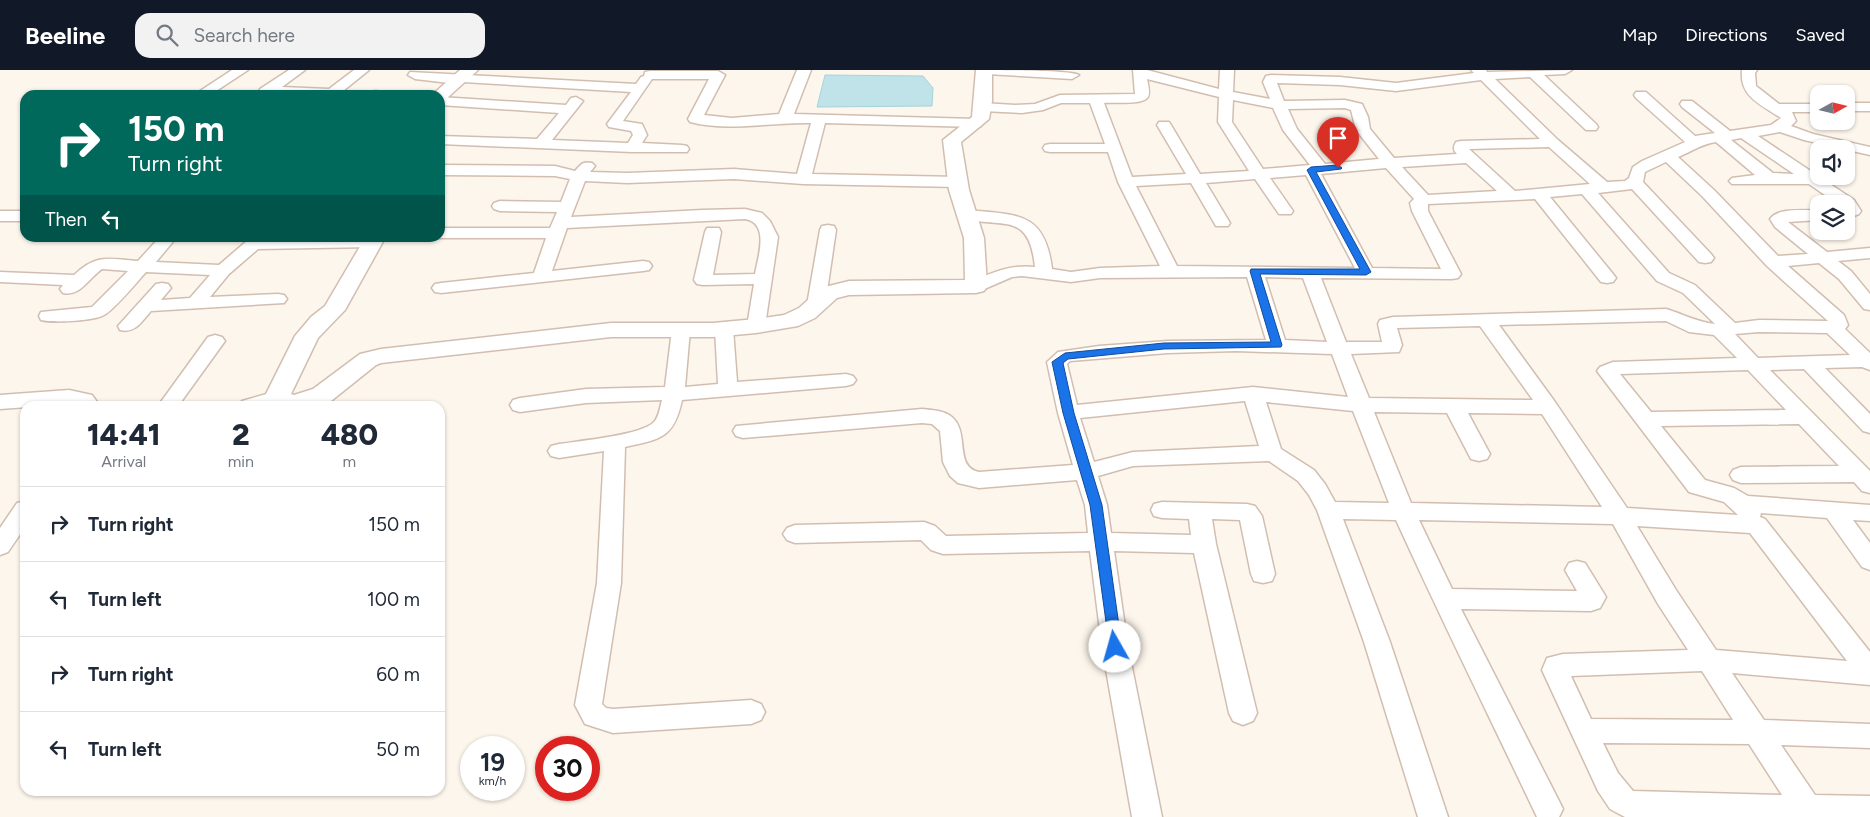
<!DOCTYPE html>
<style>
:root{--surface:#fff;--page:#f2f2f3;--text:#1f2937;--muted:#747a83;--line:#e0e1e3;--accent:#111827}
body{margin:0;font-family:Figtree,sans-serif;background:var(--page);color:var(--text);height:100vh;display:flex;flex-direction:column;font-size:19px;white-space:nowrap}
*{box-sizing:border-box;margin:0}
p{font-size:16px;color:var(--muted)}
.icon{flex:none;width:28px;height:28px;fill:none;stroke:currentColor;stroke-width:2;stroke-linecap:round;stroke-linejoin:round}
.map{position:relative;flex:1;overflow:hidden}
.drawer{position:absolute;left:20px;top:331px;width:425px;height:395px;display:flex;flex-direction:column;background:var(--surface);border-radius:15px;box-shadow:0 1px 4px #0004}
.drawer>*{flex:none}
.top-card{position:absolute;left:20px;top:20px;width:425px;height:152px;border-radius:15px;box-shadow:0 1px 4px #0004;background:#00695c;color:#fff;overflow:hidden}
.needle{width:32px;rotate:82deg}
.tools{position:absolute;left:1810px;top:15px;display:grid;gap:10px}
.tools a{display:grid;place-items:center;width:45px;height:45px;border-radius:10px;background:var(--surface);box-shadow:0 1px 4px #0004;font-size:25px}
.speed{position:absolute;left:460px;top:666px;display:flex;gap:10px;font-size:25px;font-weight:700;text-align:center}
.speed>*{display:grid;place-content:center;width:65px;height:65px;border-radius:50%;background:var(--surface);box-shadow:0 1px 4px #0004;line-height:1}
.speed small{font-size:12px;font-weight:400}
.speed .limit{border:8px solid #d22;background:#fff;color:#111}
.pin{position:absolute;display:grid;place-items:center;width:42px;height:42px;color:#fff;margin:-51px -21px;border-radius:50% 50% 50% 0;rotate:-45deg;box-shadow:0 0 5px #0007}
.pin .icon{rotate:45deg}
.me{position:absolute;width:55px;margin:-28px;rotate:353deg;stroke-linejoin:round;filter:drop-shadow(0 0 4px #0008)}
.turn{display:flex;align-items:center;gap:18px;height:105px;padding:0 25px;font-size:22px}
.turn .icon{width:65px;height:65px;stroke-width:2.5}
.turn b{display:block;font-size:35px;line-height:42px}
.then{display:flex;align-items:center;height:48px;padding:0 25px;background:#0003;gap:10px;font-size:19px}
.eta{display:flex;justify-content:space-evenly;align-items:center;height:85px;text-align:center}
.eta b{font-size:30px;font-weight:800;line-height:35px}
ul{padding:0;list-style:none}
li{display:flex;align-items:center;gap:15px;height:75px;padding:0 25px;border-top:1px solid var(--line)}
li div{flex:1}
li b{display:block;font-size:19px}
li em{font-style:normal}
header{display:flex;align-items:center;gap:30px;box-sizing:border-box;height:70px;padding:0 25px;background:var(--accent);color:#fff}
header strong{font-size:24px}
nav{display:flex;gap:28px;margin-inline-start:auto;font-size:18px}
.search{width:350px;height:45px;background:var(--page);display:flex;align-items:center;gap:12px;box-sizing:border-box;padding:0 18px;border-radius:15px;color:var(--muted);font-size:19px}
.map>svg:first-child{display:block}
.water{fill:#bfe3e8;stroke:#a5d3da}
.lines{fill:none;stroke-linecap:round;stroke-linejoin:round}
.minor-casing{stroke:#d1beb0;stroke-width:3}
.tertiary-casing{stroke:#d1beb0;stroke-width:3}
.minor{fill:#fff;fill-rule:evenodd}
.tertiary{fill:#fff;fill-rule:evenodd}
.route{fill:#1a73e8;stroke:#114b97}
</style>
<header>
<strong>Beeline</strong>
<div class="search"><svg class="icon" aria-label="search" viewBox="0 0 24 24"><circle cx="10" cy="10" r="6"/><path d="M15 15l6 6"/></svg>Search here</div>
<nav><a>Map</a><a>Directions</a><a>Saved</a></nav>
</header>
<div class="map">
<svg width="1870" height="747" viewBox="0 0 1870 747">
<rect width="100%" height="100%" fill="#fdf6ec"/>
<path class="water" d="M825,5L923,6L933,18L932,36L817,37Z"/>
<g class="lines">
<defs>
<path id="minor" d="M232,0H248L210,25H194Z
M289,0H305L282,17L329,19L354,0H369L338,25H260L258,22L260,19Z
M797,0H811L794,44L976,49L981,50L983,53L981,56L976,57L825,53L812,104L959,107L964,109L967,112L964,115L959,117L803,114L734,109L627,113L585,111L571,147L702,140L745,139L762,143L770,151L778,167L765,256L763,260L756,262L749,260L747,256L754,214L703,215L697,214L694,210L705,162L707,158H719L721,162L713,205L755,204C758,187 770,153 745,149L567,158L552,201L643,191L649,192L652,196L649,200L643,201L441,223L435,222L432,218L435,214L441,213L534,203L546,168H438H440V158H550L557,142L500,141L494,139L492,136L494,133L500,131L561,132L570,109L555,106L440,105V95L555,96L575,101C581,94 583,91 592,93L595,96L590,102L627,103L734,99L797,104L811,53C771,52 729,62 690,52L688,49L709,9H652L623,51L642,54L647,65L642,73L682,75L687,76L689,79L687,82H632L440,74V66L537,69L559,43L440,35V27L566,35L571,28L576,27L583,31L552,70L628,73L633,65L631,61L609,57L607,54L631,22L463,12L458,14L415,9L408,5L410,2L636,14L641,7L644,6L645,2L650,1H718L725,5L704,45L732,48L779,44Z
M979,0C995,0 1071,0 1079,5L1072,9L986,4Z
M1133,0H1147L1219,19L1220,0H1234L1233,22L1270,29L1263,12L1266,6L1271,5L1340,7L1396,13L1474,3L1471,0H1486L1487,2L1572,0L1565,4L1544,5L1596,54L1598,57L1596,60H1586L1530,7L1495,9L1558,70L1607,112L1625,111L1629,108L1633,97L1642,91L1685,72L1636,28L1634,25L1636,22H1646L1695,66L1715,63L1682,37L1680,34L1682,31H1692L1730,61L1771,55L1781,48C1762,35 1739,27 1742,0H1757L1755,3L1756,16L1779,34H1819V42H1792L1796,51L1791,56L1813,64L1870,77V85L1804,70L1780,62L1758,66L1854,130L1861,141L1859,144L1846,149V134H1838L1809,114H1732L1729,111L1732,108L1755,105L1716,72C1701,74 1691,82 1678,87L1714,120L1778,186L1808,184L1775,157L1770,149C1778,137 1806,141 1819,140V150L1788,152L1827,182L1870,178V188L1838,191L1851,201L1870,224V240L1864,239L1839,209L1819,193L1788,196L1844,245L1848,255L1845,259L1870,283V300L1862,297L1825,298L1870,344V363L1863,361L1804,299L1770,300L1868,399L1870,401V423L1862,421L1854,412L1741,413L1733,410L1730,405L1733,400L1741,397L1839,396L1799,354L1661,356L1705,410L1734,418L1748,426L1870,435V451L1853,450L1870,473V500L1862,497L1827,448L1761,443L1760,447L1765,449L1870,582V615L1732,603L1764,650L1870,654V678L1781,675L1815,725L1870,726V747H1625L1610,739L1598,721L1542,600L1547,588L1563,584L1688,580L1658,534L1613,454L1419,450L1452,519L1577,521L1565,500L1569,493L1577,491L1585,493L1606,527L1600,538L1591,541L1461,539L1558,729L1563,739L1559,747H1537C1490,648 1441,549 1396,450L1343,449L1390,572L1448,747H1418L1364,572L1317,440L1309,425L1298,411L1269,391L1133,396L1098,406L1107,435L1111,463L1191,465L1189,449L1162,448L1154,446L1151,440L1154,434L1162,432L1247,434L1255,436L1262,446L1275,504L1272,511L1263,513L1254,511L1251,504L1240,450L1212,449L1216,474L1257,643L1253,651L1243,655L1233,651L1229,643L1194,483L1114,481L1128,577L1162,747H1132L1102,577L1090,481L943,484L931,480L921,470L795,473L787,470L783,464L787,458L795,455L924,452L935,456L946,466L1088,463L1085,435L1077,410L979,418L958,413L950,406L943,392L940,361L932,354L922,353L743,368L736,366L733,361L736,356L922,339C930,340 938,340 945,343C974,355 951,396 979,402L1073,395L1058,343L1047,292L1058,282L1099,276L1168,271L1266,270L1247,207L1100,208L1071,212L1022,206L1012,207L982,220L976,221L970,220L967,216L970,212C992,203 1010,194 1035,197C1029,140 1003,159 961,148L959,145L961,142L967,140C1017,145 1045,141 1052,199L1071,202L1100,198L1160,196L1118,112L1108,82H1050L1045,81L1043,78L1045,75L1050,74H1105L1090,33H1061L1043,40L1022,43L982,41L975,37L982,33L1015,35L1035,34L1060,25L1135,24ZM1147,9L1219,27L1218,52L1249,101L1200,104L1171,55L1169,52H1159L1157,55L1186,104L1132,107L1104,33C1113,32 1141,35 1147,28C1151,25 1148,14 1147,9ZM1481,10L1540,69L1461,71L1456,72C1453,77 1453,80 1457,84L1394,88L1370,59L1368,47L1362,34L1345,30L1284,31L1277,13L1340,15L1396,21ZM1233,30L1273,38L1283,60L1310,95L1263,99L1232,52ZM1345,38L1351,40L1356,60L1379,89L1325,94L1297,59L1288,39ZM1741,68L1794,104L1773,103L1731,70ZM1549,77L1590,114L1515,121L1469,79ZM1666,92L1702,126L1767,196L1828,251L1759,250L1735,253L1695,215L1669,203L1598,123L1632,119L1699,192L1705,193L1711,192L1714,188L1711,184L1643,112L1645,102ZM1466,93L1497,121L1428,125L1402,97ZM1386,98L1414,129L1410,133L1412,141L1441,199L1372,198L1321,104ZM1306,105L1355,198L1177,196L1136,116L1191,113L1216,156H1228L1230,153L1206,113L1255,109L1279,144H1291L1293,141L1270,108ZM1582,124L1657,211L1683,223L1715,254C1697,252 1683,244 1666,239L1393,247L1380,250L1378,254L1382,272H1346L1321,208L1452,209L1458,208L1461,204L1428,141V134L1535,129L1601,212L1607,213L1613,212L1616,208L1613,204L1550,127ZM1265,207L1303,208L1327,272L1285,270ZM1666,251L1689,262L1714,265L1737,288L1613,292L1600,297L1597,301L1689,422L1724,432L1738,445L1627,438L1555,332L1499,255ZM1480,256L1533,330L1369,328L1351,284L1399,282L1402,275L1397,258ZM1759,262L1827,263L1850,285L1758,288L1735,264ZM1236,281L1332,284L1348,327L1253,317L1077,335L1067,294L1070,291L1168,283ZM1748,300L1786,340L1651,342L1620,304ZM1245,331L1259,376L1133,382L1094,392L1080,348ZM1266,332L1353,341L1389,433L1335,432L1325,414L1314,400L1281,379ZM1374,342L1447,343L1471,389L1479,391L1487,389L1490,384L1468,343L1542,344L1602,437L1411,433ZM1637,456L1750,463L1847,591L1716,580L1676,520ZM1702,601L1733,650L1591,649L1571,606ZM1603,673L1749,674L1782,725L1633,721L1618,703Z
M375,21L383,22L385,25H368Z
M1846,33H1870V41H1846Z
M0,141H25V151H0Z
M828,155L834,156L836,160L825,235L822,239L816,240L810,239L807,235L820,160L822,156Z
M159,168H176L156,192L219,195L248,170L254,169L375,168L381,172L379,176L373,177L258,179L229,204L210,227L278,224L284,225L287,229L284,233L151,241C142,251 135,264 120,260L118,256L156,214L162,213L168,214L171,218L161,230L190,228L210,205L146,202C137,212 114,240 104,245C94,251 53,253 41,250L39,246L41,242L92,237L128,201L102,199C89,208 80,227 63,223L60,219L63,215L0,212V202L74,205C98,183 108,189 138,191Z
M724,253L731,255L733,259L737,312L846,304L853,306L856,310L853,314L846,316L682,330C674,368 661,369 625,377L621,513L602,634L606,638L613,639L751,630L761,634L765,642L761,650L751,654L613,663L585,654L575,635L597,513L604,381L559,388L551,386L548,381L551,376L559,374C578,371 643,365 654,352C659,347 660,337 662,330L586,333L520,342L513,340L510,335L513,330L520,328L586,319L665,317L672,260L674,256L681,254L688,256L690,260L685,317L718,314L715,259L717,255Z
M215,265L222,267L225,271L178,336H158L208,267Z
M69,320L92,325L100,336H79L69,334L0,339V325Z
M277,321L284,323L287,328L284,333L272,336H239L242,331Z
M25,431V457L8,482L0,485V458L17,433Z"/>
<path id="tertiary" d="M460,0H478L446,29L440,30V25H432Z
M976,0H992V31L989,49L961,72L969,120L984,168L987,216L984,221L976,223L849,225L837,228L815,248L798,256L756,263L713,267H611L381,293L376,295L331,331L314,336H275L268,334L264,328L295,266L311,247L325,236L365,168H385L345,240L318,268L291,324L294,325L313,319L360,284L381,279L611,253H713L756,249L784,245L799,238L821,218L849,211L965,210L964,168L949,120L943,70L972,47Z"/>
</defs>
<use href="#minor" class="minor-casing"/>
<use href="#tertiary" class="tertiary-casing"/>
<use href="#minor" class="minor"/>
<use href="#tertiary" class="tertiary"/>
</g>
<path class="route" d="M1338,95L1342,98L1341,99L1316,102L1371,202L1366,205L1260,204L1282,275L1281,277L1164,279L1068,289L1063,293L1074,343L1102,435L1122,577L1120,581L1115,583L1110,581L1090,435L1063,343L1052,292L1065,283L1164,273L1271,272L1250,201L1251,199H1360L1307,100L1311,97Z"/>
</svg>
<div class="tools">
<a><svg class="needle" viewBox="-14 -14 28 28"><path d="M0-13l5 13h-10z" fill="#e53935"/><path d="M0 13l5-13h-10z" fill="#747a83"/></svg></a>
<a><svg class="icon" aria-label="sound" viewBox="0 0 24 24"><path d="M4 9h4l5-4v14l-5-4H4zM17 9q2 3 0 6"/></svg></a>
<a><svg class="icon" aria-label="layers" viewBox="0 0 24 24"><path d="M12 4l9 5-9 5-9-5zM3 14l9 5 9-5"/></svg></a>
</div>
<div class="speed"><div>19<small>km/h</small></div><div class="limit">30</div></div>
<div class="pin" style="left:1338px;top:98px;background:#d93025"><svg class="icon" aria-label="arrive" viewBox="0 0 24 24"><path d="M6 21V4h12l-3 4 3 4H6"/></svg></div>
<svg class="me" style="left:1115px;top:577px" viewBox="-20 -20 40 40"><circle r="19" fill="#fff"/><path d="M0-13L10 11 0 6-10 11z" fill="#1a73e8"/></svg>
<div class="top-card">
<div class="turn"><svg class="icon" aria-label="right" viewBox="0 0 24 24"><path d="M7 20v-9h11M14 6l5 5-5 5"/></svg><div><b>150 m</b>Turn right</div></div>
<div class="then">Then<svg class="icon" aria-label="left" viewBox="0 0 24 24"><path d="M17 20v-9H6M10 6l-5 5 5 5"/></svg></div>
</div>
<section class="drawer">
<div class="eta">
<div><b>14:41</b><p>Arrival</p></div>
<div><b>2</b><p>min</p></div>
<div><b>480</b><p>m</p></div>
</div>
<ul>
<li><svg class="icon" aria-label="right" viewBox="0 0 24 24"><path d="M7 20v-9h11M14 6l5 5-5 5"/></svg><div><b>Turn right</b></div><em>150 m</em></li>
<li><svg class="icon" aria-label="left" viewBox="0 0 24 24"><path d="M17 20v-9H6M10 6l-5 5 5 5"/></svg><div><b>Turn left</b></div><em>100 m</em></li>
<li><svg class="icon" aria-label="right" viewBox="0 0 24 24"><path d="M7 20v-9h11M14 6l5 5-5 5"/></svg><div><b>Turn right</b></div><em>60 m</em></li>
<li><svg class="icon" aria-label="left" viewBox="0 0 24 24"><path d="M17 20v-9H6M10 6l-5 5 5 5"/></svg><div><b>Turn left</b></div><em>50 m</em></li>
</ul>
</section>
</div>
